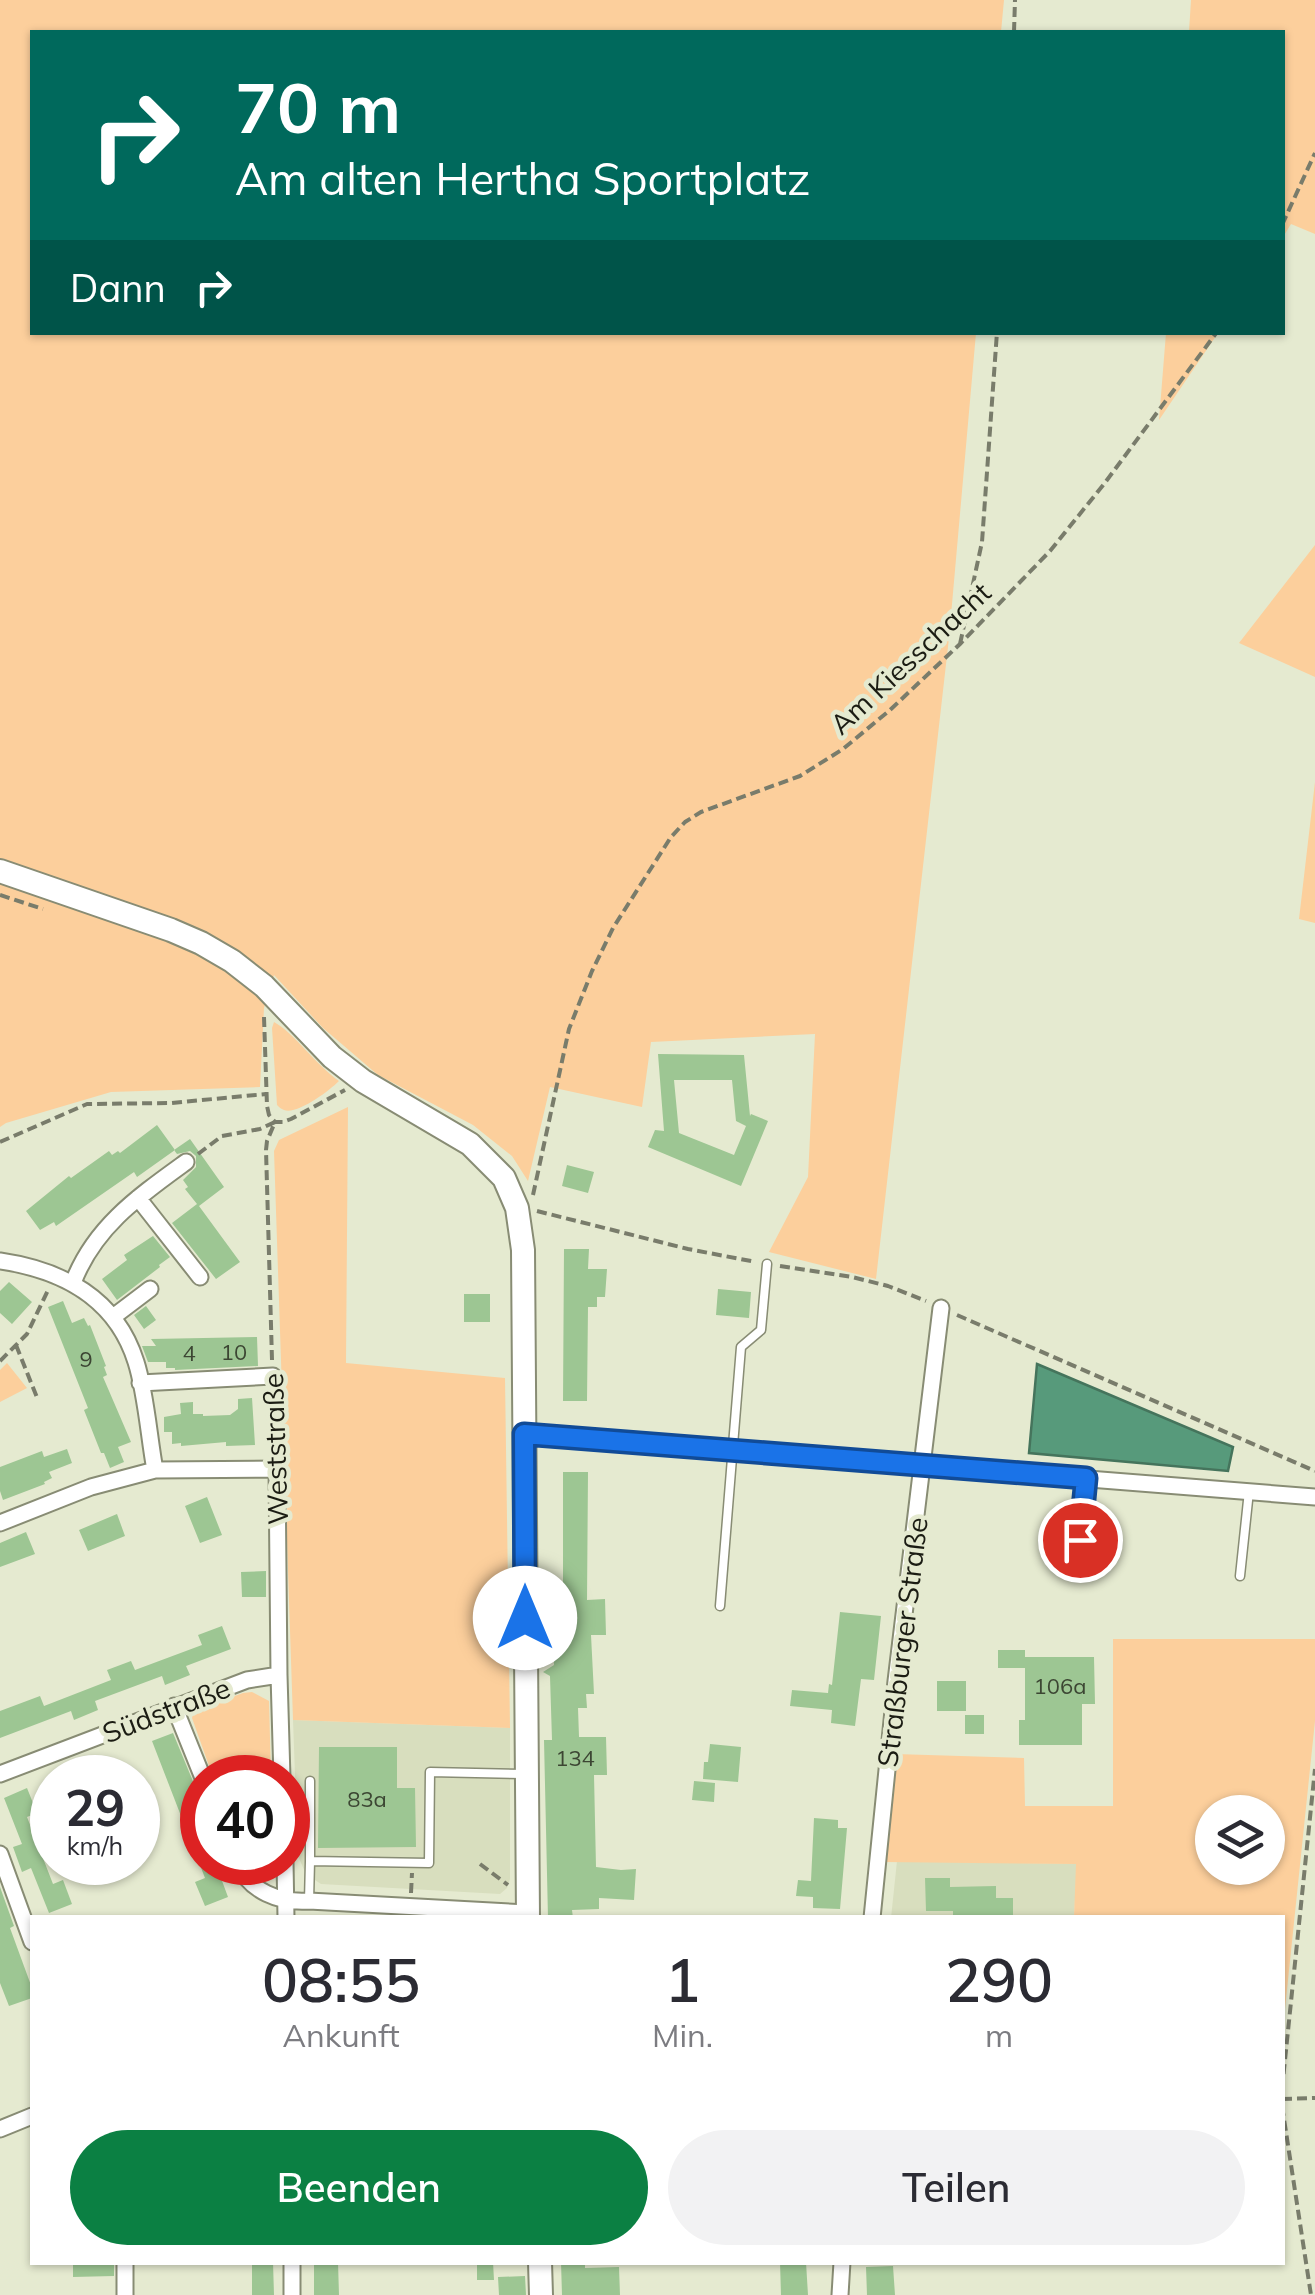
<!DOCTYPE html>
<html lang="de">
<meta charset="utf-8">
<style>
:root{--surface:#fff;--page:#f2f2f3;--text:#2b2b33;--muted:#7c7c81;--accent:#0b8043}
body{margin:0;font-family:Mulish,sans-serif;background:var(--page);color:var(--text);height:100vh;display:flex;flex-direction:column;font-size:38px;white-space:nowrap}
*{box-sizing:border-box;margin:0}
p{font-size:32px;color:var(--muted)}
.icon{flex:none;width:55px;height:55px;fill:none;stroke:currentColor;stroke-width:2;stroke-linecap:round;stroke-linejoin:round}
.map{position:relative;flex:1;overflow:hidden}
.side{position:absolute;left:30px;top:1915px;width:1255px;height:350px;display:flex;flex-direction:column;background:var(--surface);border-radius:0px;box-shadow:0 2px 8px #0004}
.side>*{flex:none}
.banner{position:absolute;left:30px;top:30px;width:1255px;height:305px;border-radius:0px;box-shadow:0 2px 8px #0004;background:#00695c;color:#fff;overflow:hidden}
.fabs{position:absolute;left:1195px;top:1795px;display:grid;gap:20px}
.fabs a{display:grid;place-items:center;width:90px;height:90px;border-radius:50%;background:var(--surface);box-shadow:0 2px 8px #0004;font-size:50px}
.speed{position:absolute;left:30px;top:1755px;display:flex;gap:20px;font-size:50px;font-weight:700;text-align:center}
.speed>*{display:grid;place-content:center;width:130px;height:130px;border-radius:50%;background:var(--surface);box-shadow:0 2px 8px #0004;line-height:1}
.speed small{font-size:25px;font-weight:400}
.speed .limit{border:15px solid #d22;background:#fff;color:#111}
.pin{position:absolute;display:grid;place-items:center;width:85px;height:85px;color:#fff;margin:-42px;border:5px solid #fff;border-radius:50%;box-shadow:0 2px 10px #0007}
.me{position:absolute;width:110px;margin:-55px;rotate:0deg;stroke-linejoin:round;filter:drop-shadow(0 0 8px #0008)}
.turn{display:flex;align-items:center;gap:35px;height:210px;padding:0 40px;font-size:45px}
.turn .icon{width:130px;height:130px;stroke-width:2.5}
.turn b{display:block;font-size:70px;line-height:85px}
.then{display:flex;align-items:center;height:95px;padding:0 40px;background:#0003;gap:20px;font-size:38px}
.eta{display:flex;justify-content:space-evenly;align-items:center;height:170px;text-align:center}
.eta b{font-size:60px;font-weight:600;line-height:70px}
.button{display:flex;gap:20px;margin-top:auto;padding:20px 40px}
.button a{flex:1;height:115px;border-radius:60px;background:var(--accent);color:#fff;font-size:40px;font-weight:600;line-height:115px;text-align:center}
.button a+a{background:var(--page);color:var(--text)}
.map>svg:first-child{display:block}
.built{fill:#d8debe}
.green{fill:#fccf9c;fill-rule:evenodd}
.water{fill:#579a7b;stroke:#45745c;stroke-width:2.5}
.building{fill:#9dc693;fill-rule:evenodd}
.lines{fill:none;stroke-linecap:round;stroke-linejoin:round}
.lane-casing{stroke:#888c74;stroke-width:11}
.street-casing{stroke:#888c74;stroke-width:19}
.secondary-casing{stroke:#888c74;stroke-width:26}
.path{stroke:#797c6b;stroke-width:4;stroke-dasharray:10 5;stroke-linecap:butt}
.lane{stroke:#fff;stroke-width:8}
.street{stroke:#fff;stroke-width:15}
.secondary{stroke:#fff;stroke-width:22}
.route-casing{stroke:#114b97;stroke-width:25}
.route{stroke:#1a73e8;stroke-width:18}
.labels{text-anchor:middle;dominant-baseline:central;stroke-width:9;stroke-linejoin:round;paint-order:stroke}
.number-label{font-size:22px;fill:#3c4633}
.street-label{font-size:28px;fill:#1b1c13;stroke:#e5ead0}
</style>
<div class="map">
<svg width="1315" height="2295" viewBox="0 0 1315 2295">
<rect width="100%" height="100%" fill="#e5ead0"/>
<path class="built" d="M293,1720L510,1728V1879L507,1888L500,1894L321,1884L306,1874L298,1856Z
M897,1861L1077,1864L1074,1917L891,1918Z"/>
<path class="green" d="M0,0H1004L1001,32H32V332L976,333L949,638L876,1279L769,1252L808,1177L815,1034L651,1042L642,1107L550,1087L528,1181L512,1156L473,1125L378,1075L323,1028L274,975L264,1008L260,1087L111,1092L6,1123L0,1127Z
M1191,0H1315V234L1291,224L1283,237L1282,32H1189Z
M1166,333H1218L1159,420Z
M1315,545V677L1239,643Z
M1315,782V923L1299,919Z
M274,1022C293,1032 317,1066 339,1081C329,1091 297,1115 284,1110C281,1109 279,1107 277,1105L272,1028Z
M348,1107L346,1363L505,1378L510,1728L293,1720L274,1151L279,1140Z
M7,1363L27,1388L0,1402V1370Z
M1113,1639H1315V1721L1283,2028L1282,1918L1074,1917L1076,1864L884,1862L895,1754L1024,1758L1025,1806H1113ZM1212,1812H1268V1868H1212Z
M252,1692L269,1701L271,1777H213L192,1718L194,1711L243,1693Z"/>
<path class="water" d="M1037,1364L1233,1447L1228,1471L1029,1453Z"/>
<path class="building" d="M658,1054L744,1055L750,1116L751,1114L768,1121L741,1186L648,1147L655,1130L664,1131ZM674,1080H732L736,1121L746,1126L734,1155L679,1133Z
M157,1125L175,1150L137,1177L134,1172L56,1226L54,1222L40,1230L26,1211L69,1176L71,1178L109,1151L112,1155L118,1151L120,1153Z
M190,1139L224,1187L199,1206L240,1262L216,1279L172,1223L197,1204L185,1189L188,1187L183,1180L196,1167V1156L190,1151L177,1154L174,1150Z
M567,1165L594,1172L588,1193L562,1186Z
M153,1236L170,1257L159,1265L160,1267L117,1300L102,1279L127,1260L124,1255Z
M564,1249H589L588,1269H607L605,1297H597V1307H588L587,1401H563Z
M9,1282L32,1302L12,1324L0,1313V1291Z
M718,1289L751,1292L749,1318L716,1315Z
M464,1294H490V1322H464Z
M63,1301L72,1323L84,1318L88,1326L90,1325L106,1366L104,1367L107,1375L103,1377L131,1442L118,1447L124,1462L110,1468L104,1453H101L84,1410L88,1408L48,1307Z
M146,1306L156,1320L144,1329L134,1315Z
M257,1337L258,1366L175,1370V1368H166V1362H148L142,1346H156L151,1339Z
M252,1398L255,1445L226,1446V1442L181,1446V1443L172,1444V1432H164V1417L181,1414L180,1403L193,1402V1414H203V1416L230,1415L238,1409V1399Z
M67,1449L72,1463L49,1472L52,1478L44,1482L45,1484L3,1500L0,1491V1467L42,1451L44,1457Z
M563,1472H588L587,1600L605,1599L606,1635H591L594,1694H586L587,1708H578L579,1737H606L607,1775H594L596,1867L621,1870L636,1869L634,1900L599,1898V1909L572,1910L573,1918H548L544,1740H552L550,1676L543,1672L554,1665L552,1601L563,1600Z
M207,1497L222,1535L200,1543L185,1506Z
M117,1514L125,1536L88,1551L79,1530Z
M26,1532L35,1554L0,1567V1543Z
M266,1571V1597H242L241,1572Z
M840,1612L881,1616L874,1680L861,1679L855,1726L831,1723L832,1710L790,1706L792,1690L828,1693L829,1684L832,1685Z
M222,1626L231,1649L186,1666L190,1675L165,1685L162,1676L95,1701L98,1710L74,1720L71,1711L0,1738V1711L40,1696L44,1706L111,1680L107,1670L131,1661L135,1670L202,1645L198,1635Z
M998,1650H1025V1668H998Z
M1025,1657H1094L1095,1704H1082V1745H1019V1720H1025Z
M937,1681H966V1711H937Z
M965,1715H984V1734H965Z
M173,1733L202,1803V1862H215L228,1897L205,1906L195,1882L205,1878L152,1741Z
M710,1744L741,1747L738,1782L703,1779L704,1762H708Z
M319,1747H397V1788H415L416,1847L318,1848Z
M694,1781L715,1783L714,1802L692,1800Z
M27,1788L37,1813L27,1817L53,1884L63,1880L72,1904L49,1913L31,1868L22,1872L13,1847L22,1844L4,1798Z
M814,1818L838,1820V1828H847L840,1909L813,1908V1897L796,1896L798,1880L811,1881Z
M925,1878H950V1887L996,1886V1898H1013V1918H953V1911H926Z
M0,1887L14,1926L10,1928L32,1988V1998L9,2006L0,1983Z
M73,2262H114V2276L73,2277Z
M252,2262H273L274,2295H252Z
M314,2262H338L339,2295H314Z
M477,2262H493L494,2280H477Z
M561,2262H585V2268L619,2267L620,2295H562Z
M780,2262H806L808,2295H781Z
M893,2266L895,2295H867L866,2267Z
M525,2276L526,2295H499L498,2277Z"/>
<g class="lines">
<defs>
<path id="lane" d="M1077,1570L1086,1479
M1240,1576L1249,1491
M720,1606L741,1347L761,1330L767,1264
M310,1861V1781
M309,1901L310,1861L429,1863L430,1772L525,1774"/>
<path id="street" d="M138,1198L200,1277
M0,1261C62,1270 116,1298 136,1362C146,1393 149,1438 155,1470
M73,1283C94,1227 139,1196 186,1162
M113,1317L150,1289
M140,1383L273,1376
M524,1434L1315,1497
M0,1523L91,1487L155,1470L277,1469L279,1675L282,1778
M174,1706L203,1778
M0,1774L247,1680L279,1675
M0,1854L32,1942
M237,1862C249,1892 280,1903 309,1901L527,1913
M285,1862L286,1918
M872,1918L896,1681L941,1308
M0,2129L32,2116
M125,2262V2295
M292,2262V2295
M840,2295L842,2262"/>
<path id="secondary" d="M0,871L171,930L201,943L232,961L264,986L332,1057L363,1081L470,1144L504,1178L517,1208L523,1250L528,1918
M540,2262L541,2295"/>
</defs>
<use href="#lane" class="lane-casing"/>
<use href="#street" class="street-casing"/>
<use href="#secondary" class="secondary-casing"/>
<path class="path" d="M1014,32L1015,0
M1282,225L1315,153
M960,644L982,542L997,332
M0,895L43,909
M264,1017L267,1106L269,1115L275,1122H283L291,1119L345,1090
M0,1142L87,1104L171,1103L266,1094
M198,1154L222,1136L260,1129L275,1122
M533,1195L569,1029L592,971L613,928L671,837L685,822L701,812L800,776L843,749L890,710L960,644L1050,551L1104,484L1217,332
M537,1211L688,1249L756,1262
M780,1266L852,1277L888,1286L926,1301
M957,1315L1315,1471
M16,1345L38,1400
M272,1360L266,1150L267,1141L275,1122
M0,1361L27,1334L49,1288
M273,1390L277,1455
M480,1864L508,1885
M411,1893L412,1873
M1282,2089L1315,1769
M1282,2099L1315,2098
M1282,2106L1311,2295"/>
<use href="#lane" class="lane"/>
<use href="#street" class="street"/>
<use href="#secondary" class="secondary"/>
</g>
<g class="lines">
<defs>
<path id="route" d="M525,1618L524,1434L1086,1478L1080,1540"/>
</defs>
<use href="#route" class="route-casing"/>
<use href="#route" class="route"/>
</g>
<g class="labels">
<g class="number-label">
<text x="234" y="1352">10</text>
<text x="189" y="1353">4</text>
<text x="86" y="1359">9</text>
<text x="1060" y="1686">106a</text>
<text x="575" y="1758">134</text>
<text x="367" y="1799">83a</text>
</g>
<g class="street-label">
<text transform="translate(910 658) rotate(-43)">Am Kiesschacht</text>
<text transform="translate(275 1449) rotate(-92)">Weststraße</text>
<text transform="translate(902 1642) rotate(-83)">Straßburger Straße</text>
<text transform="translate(166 1710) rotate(-21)">Südstraße</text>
</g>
</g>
</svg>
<div class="fabs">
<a><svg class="icon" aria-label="layers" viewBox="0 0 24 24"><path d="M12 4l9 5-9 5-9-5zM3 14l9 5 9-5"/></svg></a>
</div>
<div class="speed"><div>29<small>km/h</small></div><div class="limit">40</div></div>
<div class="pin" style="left:1080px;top:1540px;background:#d93025"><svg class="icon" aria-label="arrive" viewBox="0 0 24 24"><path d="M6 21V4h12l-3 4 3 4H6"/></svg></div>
<svg class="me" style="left:525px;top:1618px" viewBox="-20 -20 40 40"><circle r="19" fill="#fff"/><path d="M0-13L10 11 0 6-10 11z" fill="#1a73e8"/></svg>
<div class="banner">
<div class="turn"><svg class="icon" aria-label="right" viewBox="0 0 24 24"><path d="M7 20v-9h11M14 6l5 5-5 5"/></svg><div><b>70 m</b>Am alten Hertha Sportplatz</div></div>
<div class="then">Dann<svg class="icon" aria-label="right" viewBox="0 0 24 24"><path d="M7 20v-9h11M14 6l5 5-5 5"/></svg></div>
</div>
<section class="side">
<div class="eta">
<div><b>08:55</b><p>Ankunft</p></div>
<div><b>1</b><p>Min.</p></div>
<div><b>290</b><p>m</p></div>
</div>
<div class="button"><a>Beenden</a><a>Teilen</a></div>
</section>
</div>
